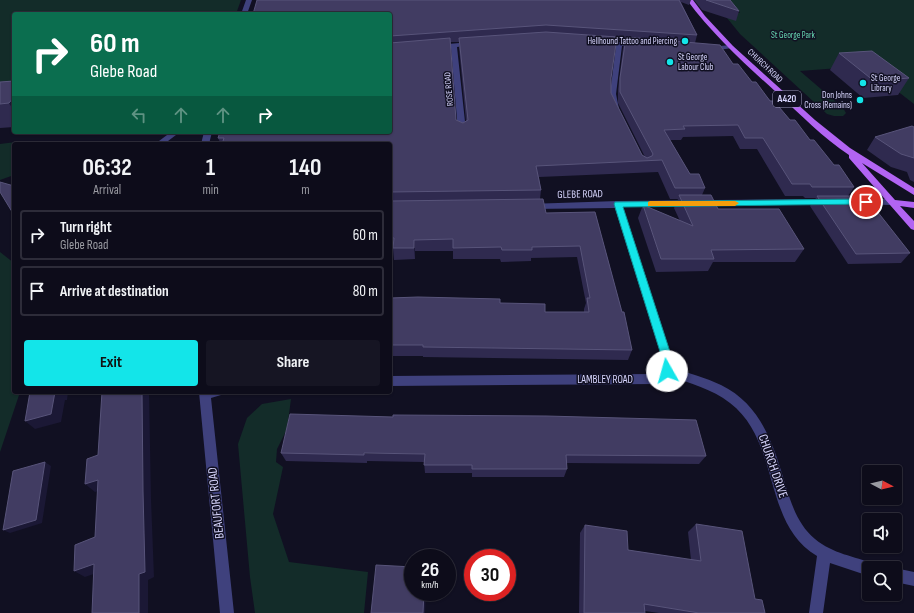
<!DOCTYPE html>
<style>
:root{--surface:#0d0c1a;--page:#161523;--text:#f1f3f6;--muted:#9a9ba2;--line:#2d2c39;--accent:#13e5e9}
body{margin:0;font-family:"Sofia Sans Condensed",sans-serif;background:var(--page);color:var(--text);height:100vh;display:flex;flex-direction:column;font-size:15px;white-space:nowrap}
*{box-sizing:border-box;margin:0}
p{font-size:13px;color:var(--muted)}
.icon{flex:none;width:22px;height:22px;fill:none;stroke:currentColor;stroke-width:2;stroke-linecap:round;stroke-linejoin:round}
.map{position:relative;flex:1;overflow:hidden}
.drawer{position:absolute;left:12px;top:142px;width:380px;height:252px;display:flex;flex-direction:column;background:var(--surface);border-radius:4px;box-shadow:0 1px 3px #0004,0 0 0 1px var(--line)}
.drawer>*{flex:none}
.hud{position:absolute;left:12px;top:12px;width:380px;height:122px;border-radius:4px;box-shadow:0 1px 3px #0004,0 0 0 1px var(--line);background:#0b6e4f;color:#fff;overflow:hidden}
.needle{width:26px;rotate:97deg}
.controls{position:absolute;left:862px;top:465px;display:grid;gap:8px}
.controls a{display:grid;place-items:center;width:40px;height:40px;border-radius:4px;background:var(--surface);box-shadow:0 1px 3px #0004,0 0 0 1px var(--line);font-size:20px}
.speed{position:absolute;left:404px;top:549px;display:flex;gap:8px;font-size:20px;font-weight:700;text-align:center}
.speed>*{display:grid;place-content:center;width:52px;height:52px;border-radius:50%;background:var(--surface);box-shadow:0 1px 3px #0004,0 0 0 1px var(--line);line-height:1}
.speed small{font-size:10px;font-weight:400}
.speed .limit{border:6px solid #d22;background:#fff;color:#111}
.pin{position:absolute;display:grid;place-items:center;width:34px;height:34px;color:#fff;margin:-17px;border:2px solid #fff;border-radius:50%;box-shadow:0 1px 4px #0007}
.me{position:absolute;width:44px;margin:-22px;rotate:353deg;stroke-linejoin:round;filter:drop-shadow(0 0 3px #0008)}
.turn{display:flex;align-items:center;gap:14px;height:84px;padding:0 12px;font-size:18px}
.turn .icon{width:52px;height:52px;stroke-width:2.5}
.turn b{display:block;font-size:28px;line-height:34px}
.lanes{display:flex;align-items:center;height:38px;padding:0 12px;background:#0003;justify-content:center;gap:20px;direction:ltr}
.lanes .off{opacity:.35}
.eta{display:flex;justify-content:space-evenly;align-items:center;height:68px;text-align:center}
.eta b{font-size:24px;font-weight:700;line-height:28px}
.primary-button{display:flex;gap:8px;margin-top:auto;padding:8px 12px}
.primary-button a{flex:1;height:46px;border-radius:4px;background:var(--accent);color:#111;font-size:16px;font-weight:700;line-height:46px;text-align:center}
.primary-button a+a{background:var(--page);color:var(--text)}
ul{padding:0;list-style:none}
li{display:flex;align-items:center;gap:12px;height:50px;margin:0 8px 6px;padding:0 4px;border:2px solid var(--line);border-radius:4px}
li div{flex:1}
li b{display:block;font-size:15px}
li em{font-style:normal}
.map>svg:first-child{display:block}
.green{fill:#132c29}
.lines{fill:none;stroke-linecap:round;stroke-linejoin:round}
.minor{fill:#3f417d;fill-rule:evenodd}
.primary{fill:#b264f3;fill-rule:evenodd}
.wall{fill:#2f2a4f;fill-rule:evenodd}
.shaded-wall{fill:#1b1835}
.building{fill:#413c62;stroke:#58547a}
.route{fill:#13e5e9;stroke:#0c9597}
.slow{fill:#f59e0b}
.poi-dot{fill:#13e5e9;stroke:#111022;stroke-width:1.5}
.labels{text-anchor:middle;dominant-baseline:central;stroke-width:3;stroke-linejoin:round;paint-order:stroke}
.far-park-label{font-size:9px;fill:#66d6b1;stroke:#111022}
.far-poi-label{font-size:9px;fill:#d6d4fc;stroke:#111022;text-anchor:end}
.far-street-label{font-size:9px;fill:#d6d4fc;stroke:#111022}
.shield{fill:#111022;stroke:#9b99bb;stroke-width:1}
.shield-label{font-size:10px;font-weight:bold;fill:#d6d4fc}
.street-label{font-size:11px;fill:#d6d4fc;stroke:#111022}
.near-street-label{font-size:13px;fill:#d6d4fc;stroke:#111022}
</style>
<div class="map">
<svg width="914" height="613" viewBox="0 0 914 613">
<rect width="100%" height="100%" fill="#111022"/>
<path class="green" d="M0,0H241L236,14H14V81L0,82Z
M730,0H914V104L865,66L800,71L843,108L846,113L843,116H834L827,114L740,34L723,13H740Z
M16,142L44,144H14V175L0,180V144Z
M0,252L14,263V392H20L0,452Z
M291,399L287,429L277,449L276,462L283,467L273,514L289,562L368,572L364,613H255L250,577L238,444L247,418L262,404Z"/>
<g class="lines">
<path class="minor" d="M246,0H252L247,14H241Z
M603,41L637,43L640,45L637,47L622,46L616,94L619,109L616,111L613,109L610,94L616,46L601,44L600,43Z
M471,42L474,44L473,45L457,47L466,131L462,133L458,131L451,48L437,49L434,47L437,45Z
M731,45L734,47L733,48L709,51L706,49L709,47Z
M171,132H180L164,144H155Z
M204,132H212L209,144H201Z
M825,199L829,202L828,204L623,207L672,358V368C689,373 706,378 721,385C762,405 774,446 786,487C792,506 799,526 815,539C833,554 854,556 874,564L876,568H869V576L830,563L823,613H809L817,556C762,524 781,442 730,403C712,389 690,383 669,376L657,384L390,386V376L655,374L662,369V358L615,208L531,209L527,206L528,204L618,201Z
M851,199H891L895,202L891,205L848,204L847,202Z
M199,392H223L221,395L211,398L234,613H220Z
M895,568L914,572V586L895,582Z"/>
<path class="primary" d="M687,0H693L705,16L733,46L815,120L850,148L914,188V195L862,163L895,200L914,202V208L900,206L914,221V230L911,229L849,158V155C823,138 800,114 777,93C745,64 713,35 687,0Z"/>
</g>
<path class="wall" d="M257,0H691L689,5L681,2L697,35L695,43L733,64L752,82L810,140L854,187L848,196L868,206L910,253L901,263L848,264L810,206L816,198H805L803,196H785L757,149H740L733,136L683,137L681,140H670L690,174L705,188L702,195L718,209L804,249L795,262H713L708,271L656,272L638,218L643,205L680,221L674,208L678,199H670L658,172L539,177L541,190L540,199L546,213L595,212L622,312L632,350L628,360L423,357V356H390V298L500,303L545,312H584V309L586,303L577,257L531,258V261L501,262L500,259H453V251H415V259L394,260L393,249H390V144H221L218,138L332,133L390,132V14ZM616,40L625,41L623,48L618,89V103L645,157L642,155L611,93V78ZM450,42H459V48L466,121L463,123L456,120Z
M694,0H730L739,11L736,21L702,10Z
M839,53L909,78L898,95L863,98L830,70Z
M14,81V127L0,128V82Z
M914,127V182L910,180L907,172L891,167L867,150L875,137Z
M281,453L706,456L699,464L567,463V469L564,477H472V473H425L424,462L367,461V463L286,461Z
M696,524L765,613H659L645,611V613H579L580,533L585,525L628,550L691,560L688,532Z"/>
<path class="shaded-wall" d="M14,97V111L9,103Z
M414,240L415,251V259L414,248Z
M55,392H68L67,400H65L61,422L35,429L25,421Z
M142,392H149L151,499L154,577L148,580V613H139V574L143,491Z
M45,462L51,466L42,523L10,533L3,530Z
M98,480L108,488L95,492L85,484Z
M94,564L105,570L85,577L74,571Z
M424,592H426L425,613H423Z"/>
<path class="building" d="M257,0H679L697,35L546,25L390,36V14H253Z
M706,0H730L739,11Z
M546,32L617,37L611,78V93L642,155L647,158L652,156L653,154L620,92V78L626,37L720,45L733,64H738L752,82H756L770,101H774L790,120H795L810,140H814L834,165H839L854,187H812L810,184H792L763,138H745L738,125L683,126L685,129L664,130L690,174H699L705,188H675L662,160L536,166L541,190L390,192V144H222L224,138H218L220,132H329V133H338V132H390V43L450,38L456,120L463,123L468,120L459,38Z
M872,51L909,78L874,81L839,53Z
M14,81V97L9,103L0,104V82Z
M912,126L914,127V158L901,154L875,137Z
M0,182L14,186V215L0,192Z
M679,195H711L718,209H779L804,249L711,250L714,259H661L643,205L693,226Z
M817,196H860L868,206H873L910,253L856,254Z
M543,199L546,213L595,212L622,312H624L632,350L423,347V345H390V298L418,297L500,299V303L545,304V312H589L587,298H590L580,246L532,247V250H502L501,247L453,248V239L414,240V248H393L394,238H390V201Z
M30,392H55L51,414L25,421Z
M102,392H142L143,491L145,572L139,574V613H92L94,564L74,571L75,545L95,537L98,480L85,484L87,459L98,455Z
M290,414L393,417V415L546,416L696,420L706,456L566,455L567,469H472V465H424L425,454L364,453V455L281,453Z
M45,462L36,520L3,530L13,471Z
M696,524L742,531L755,599L762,600L765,613H699L644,604L645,613H584L585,525L627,531L628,550L701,561Z
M376,565L413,567V592H424L423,613H371Z"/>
<path class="route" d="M866,199L870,202L869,204L623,207L672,358V371L671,374L667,375L664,374L662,358L614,204L615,202Z"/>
<path class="slow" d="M650,201H735L739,203L735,206H648V202Z"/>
<g class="poi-dot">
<circle cx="685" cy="41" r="4"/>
<circle cx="670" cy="62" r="4"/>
<circle cx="863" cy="83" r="4"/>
<circle cx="860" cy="100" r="4"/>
</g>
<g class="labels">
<g class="far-park-label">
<text x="793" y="35">St George Park</text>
</g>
<g class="far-poi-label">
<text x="677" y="41">Hellhound Tattoo and Piercing</text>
<text x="678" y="57" text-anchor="start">St George<tspan x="678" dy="10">Labour Club</tspan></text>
<text x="871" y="78" text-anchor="start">St George<tspan x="871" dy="10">Library</tspan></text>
<text x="852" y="95">Don Johns<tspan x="852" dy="10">Cross (Remains)</tspan></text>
</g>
<g class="far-street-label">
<text transform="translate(765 66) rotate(43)">CHURCH ROAD</text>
<text transform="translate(449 89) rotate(-95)">ROSE ROAD</text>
</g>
<rect class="shield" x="773" y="91" width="28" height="16" rx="3"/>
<g class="shield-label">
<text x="787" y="99">A420</text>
</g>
<g class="street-label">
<text transform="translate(580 194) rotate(-1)">GLEBE ROAD</text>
<text x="605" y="379">LAMBLEY ROAD</text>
</g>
<g class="near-street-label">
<text transform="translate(773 466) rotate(71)">CHURCH DRIVE</text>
<text transform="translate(216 503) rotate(-96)">BEAUFORT ROAD</text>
</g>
</g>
</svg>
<div class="controls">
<a><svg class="needle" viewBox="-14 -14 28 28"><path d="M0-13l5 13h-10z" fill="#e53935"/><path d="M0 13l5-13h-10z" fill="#9a9ba2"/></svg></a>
<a><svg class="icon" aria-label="sound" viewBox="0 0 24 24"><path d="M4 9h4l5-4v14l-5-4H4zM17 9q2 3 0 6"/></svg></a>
<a><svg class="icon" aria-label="search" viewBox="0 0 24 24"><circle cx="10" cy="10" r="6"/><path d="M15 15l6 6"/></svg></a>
</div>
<div class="speed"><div>26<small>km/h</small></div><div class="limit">30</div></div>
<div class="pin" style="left:866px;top:202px;background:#d93025"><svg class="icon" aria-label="arrive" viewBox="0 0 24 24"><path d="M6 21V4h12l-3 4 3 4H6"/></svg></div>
<svg class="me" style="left:667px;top:371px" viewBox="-20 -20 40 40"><circle r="19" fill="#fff"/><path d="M0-13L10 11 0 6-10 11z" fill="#13e5e9"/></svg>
<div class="hud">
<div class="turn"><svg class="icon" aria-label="right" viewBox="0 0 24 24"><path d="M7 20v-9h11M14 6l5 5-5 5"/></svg><div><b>60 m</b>Glebe Road</div></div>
<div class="lanes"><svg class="icon off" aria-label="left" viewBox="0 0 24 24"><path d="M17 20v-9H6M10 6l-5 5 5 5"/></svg><svg class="icon off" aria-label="ahead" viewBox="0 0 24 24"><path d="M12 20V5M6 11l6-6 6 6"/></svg><svg class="icon off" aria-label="ahead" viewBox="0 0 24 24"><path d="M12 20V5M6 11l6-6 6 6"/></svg><svg class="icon" aria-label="right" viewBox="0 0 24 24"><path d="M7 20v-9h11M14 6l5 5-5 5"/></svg></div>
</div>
<section class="drawer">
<div class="eta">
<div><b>06:32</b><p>Arrival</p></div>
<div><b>1</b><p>min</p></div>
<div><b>140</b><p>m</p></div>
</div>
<ul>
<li><svg class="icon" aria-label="right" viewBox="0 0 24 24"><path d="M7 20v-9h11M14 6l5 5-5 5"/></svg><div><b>Turn right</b><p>Glebe Road</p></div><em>60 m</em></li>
<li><svg class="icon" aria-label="arrive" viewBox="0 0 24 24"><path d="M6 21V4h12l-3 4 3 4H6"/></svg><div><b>Arrive at destination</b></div><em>80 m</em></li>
</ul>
<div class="primary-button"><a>Exit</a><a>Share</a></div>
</section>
</div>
